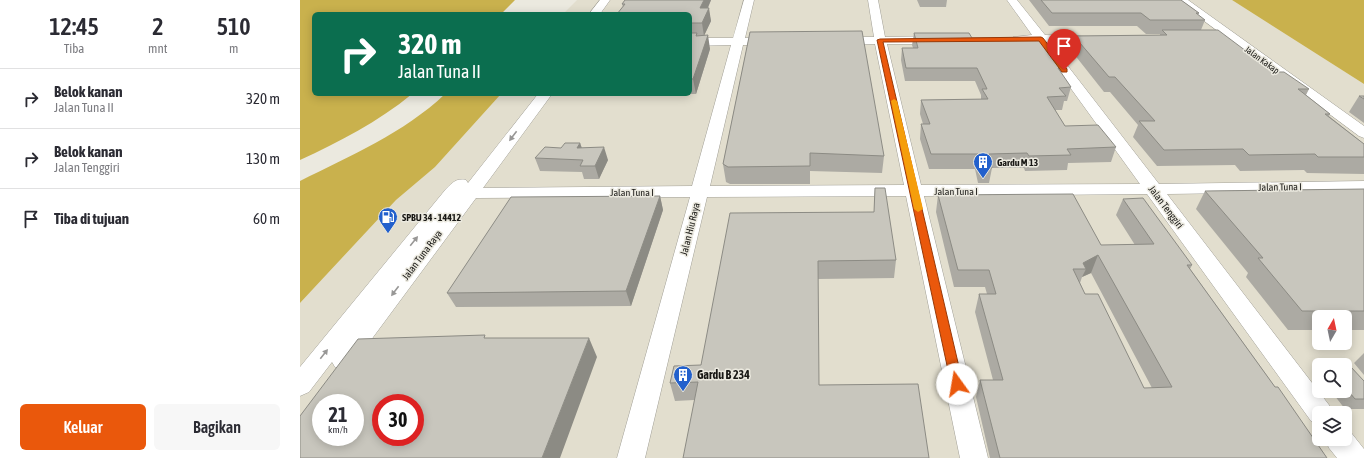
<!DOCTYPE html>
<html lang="id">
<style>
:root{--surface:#fff;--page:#f7f7f7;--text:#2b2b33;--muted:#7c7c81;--line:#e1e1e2;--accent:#ea580c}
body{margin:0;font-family:"Asap Condensed",sans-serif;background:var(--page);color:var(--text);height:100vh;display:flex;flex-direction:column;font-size:15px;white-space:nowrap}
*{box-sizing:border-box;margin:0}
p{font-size:13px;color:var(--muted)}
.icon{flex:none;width:22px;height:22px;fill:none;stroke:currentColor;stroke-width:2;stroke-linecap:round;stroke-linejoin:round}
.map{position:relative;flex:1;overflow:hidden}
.details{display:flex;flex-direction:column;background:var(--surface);width:300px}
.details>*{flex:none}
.guide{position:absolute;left:12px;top:12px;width:380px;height:84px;border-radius:6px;box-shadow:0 2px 10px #0003;background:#0b6e4f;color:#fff;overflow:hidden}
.needle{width:26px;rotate:9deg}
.tools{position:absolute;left:1012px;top:310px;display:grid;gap:8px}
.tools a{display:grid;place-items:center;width:40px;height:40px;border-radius:6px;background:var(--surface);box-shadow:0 2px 10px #0003;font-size:20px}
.speed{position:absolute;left:12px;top:394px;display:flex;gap:8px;font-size:20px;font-weight:700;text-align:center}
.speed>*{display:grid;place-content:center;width:52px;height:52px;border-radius:50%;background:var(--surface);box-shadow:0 2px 10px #0003;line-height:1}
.speed small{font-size:10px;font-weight:400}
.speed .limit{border:6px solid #d22;background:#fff;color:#111}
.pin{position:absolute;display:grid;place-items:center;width:34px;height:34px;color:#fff;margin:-41px -17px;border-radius:50% 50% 50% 0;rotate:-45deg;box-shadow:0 0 4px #0007}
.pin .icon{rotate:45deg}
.me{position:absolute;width:44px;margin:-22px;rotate:347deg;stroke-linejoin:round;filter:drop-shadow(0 0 3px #0008)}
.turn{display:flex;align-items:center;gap:14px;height:84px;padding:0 20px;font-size:18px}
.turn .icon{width:52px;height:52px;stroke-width:2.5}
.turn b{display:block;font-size:28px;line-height:34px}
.eta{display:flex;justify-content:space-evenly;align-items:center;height:68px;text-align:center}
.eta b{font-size:24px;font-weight:600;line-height:28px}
.cta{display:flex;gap:8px;margin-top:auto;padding:8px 20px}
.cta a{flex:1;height:46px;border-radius:6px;background:var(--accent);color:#fff;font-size:16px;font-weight:600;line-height:46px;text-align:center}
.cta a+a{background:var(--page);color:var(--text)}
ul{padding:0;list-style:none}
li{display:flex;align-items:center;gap:12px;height:60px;padding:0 20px;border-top:1px solid var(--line)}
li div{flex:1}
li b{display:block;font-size:15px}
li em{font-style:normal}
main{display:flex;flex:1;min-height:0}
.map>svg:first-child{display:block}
.built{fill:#e2dece;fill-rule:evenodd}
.water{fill:#c9b14d}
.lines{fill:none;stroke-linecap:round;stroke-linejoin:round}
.minor-casing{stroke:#a19f96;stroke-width:1}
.minor{fill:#fff;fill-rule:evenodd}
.wall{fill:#acaaa3;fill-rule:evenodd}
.shaded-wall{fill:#8c8b84}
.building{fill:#c8c6bd;stroke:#8c8b84;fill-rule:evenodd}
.oneway{fill:#989796}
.route{fill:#ea580c;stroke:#983908}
.slow{fill:#f59e0b}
.labels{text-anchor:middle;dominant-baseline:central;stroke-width:3;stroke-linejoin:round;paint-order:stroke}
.far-street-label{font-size:9px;fill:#191815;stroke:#ebe9df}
.poi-label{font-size:10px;font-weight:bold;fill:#191815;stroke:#ebe9df;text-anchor:start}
.street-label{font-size:10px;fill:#191815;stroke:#ebe9df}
.near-poi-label{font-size:12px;font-weight:bold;fill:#191815;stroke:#ebe9df;text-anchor:start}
</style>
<main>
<section class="details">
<div class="eta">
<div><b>12:45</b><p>Tiba</p></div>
<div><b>2</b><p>mnt</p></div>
<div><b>510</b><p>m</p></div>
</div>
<ul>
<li><svg class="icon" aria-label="right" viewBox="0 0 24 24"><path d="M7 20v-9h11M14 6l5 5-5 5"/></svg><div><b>Belok kanan</b><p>Jalan Tuna II</p></div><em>320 m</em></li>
<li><svg class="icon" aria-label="right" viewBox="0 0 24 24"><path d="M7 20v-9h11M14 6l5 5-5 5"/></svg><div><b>Belok kanan</b><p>Jalan Tenggiri</p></div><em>130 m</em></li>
<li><svg class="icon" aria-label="arrive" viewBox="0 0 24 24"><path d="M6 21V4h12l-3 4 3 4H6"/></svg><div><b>Tiba di tujuan</b></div><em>60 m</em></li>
</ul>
<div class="cta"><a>Keluar</a><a>Bagikan</a></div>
</section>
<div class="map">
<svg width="1064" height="458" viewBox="0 0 1064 458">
<rect width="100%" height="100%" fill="#ebe9df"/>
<path class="built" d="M277,0H932L1064,84V458H0V303L96,200L135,167L201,94H390V14H263ZM1019,317H1045V343H1019ZM1019,365H1045V391H1019ZM21,403H55V437H21ZM81,403H115V437H81ZM1019,413H1045V439H1019Z"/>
<path class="water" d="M0,0H215L201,14H14V94H112C78,122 39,142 0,160Z
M932,0H1064V84Z
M145,94H201L135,167L96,200L0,303V181C50,156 104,133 145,94Z"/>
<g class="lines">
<defs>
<path id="minor" d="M300,0H310L300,14H289Z
M444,0H454L445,38L475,37L479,39L481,41L479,43L475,45H443L410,186L604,185L575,44L537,45L533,43L531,41L533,39L537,37H574L568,0H578L585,37L639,36L643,38L645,40L643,42L639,44H587L621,185L840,184L738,43L713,41L711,39L713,37L732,35L707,0H717L745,35L803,37L805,39L803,41L799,43H750L859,184L1064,181V191L867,194L1029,405L1033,413H1019V424L1011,421L847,194L624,196L688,458H660L606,196L407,197L345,458H317L390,197L176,198L51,367L43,370L35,367L32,362L9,392L0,396V367L146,189C153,183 155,178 166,180L168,183L238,94H252L183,188L392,186L431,45L390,46V38H433Z
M876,0H888L1064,126V138L1059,136Z
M1045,429L1049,430L1064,449V458H1037L1029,448L1025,439H1045Z"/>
</defs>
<use href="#minor" class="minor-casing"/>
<use href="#minor" class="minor"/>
</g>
<path class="wall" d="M325,0H411L408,8L411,21L404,35L410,49L396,94H390V14L323,7L322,4Z
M617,0H647L646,7H620Z
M729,0H881L899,13L898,15L905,20L901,30L974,72L1009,89L1006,95L1030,114L1029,116L1064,144V174L1007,173L1004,170L940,171L935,165L857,166L833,137L838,125L810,92H804L770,49L774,36L860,35V34H846L837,26H749Z
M450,32L584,156L582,173L510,171V184H430L426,182L423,164Z
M614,33L672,38L763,68L761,74L771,87L767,101H764L762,110H755L765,126L816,147L811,162L768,163L767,170L725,171L724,168H692L689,183H678L675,169H629L620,139L621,124H623L620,114L621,100L681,99V95L675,81H605L601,60L602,48H613L612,45Z
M336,94H384L336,95Z
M1059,96H1064V123L1049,112Z
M280,143L282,148L308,160L299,179H284L282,172L240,171L235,158L261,148Z
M575,188L596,260L594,278L518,279L394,400L375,401L370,383L401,365L574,212Z
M1064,189V330H1045V317H1019V330H988L946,277L948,273L896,209L905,191Z
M638,195L801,245H835L816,215L823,199L892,265L890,269L975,387L1027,458H690L676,397L680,380H693L675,312L679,294H687L685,287H654L636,212ZM791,273L852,388H844L785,294L780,283L782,277Z
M360,196L363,210L331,306L156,307L147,293Z
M1064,353V375L1054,363Z
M1045,366L1064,381V409H1045L1031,391H1045Z"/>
<path class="shaded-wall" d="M404,0H411L402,21L400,8Z
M409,8L411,21L404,36L402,23Z
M408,35L410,49L396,94L393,79Z
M280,143L284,155L277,148Z
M304,147L308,160L299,179L295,166Z
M360,196L363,210L331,306L326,291Z
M798,255L791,273L782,277L786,269L783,263Z
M289,338L297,357L260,458H242Z"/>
<path class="building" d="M325,0H404L400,8H409L402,23H390V14H317L325,4H322Z
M741,0H881L899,13H896L905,20H850L841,13H752Z
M862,30H918L974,72H984L1009,89H998L1030,114H1025L1064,144V157H1018L1015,154L949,155L943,149L864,150L839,121H855L815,77H809L774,36L867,35Z
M562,31L584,156L510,153V166L428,167L423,164L450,32Z
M390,33H397L396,36L408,35L393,79H390Z
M614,33H669L672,38H742L763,68H758L771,87L759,88L766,96L747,97L765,126L798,125L816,147L767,149L771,155L729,156L727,153L689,154L692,168H681L678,154H631L621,124H630L621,100L688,99L682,89H687L677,68H606L602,48H618Z
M1059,96H1064V99Z
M265,143H280L277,148L304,147L295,166H280L283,160L235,158L245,147L261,148Z
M575,188H585L596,260L518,261L519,385L618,384L629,458H383L398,382L370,383L374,366L401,365L430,213L574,212Z
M1064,189V311H1002L958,258H963L905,191Z
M773,194L801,245L854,244L823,199L843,198L892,265H887L975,387H978L1027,458H700L680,380H703L679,294H696L689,270H658L638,195ZM798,255L872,387L844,388L798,294H785L773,269H786L783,263Z
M360,196L326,291L147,293L211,197Z
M185,335L184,338H289L242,458H0V416L58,339ZM21,403H55V437H21ZM81,403H115V437H81Z
M1045,366H1050L1064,381V399H1055L1045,387Z"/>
<defs><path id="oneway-solid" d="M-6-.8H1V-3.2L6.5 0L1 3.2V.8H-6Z"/></defs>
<g class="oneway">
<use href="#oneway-solid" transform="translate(213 136) rotate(127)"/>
<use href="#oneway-solid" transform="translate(114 241) rotate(-51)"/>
<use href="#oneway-solid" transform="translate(95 291) rotate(127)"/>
<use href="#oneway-solid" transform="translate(24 354) rotate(-52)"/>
</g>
<path class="route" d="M741,37L743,38L767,69V72H762L739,41L583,42L663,384L662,387L657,389L653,387L651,384L577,40L580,39Z"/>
<path class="slow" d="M594,99L597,101L623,209L618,212L614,209L591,101Z"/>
<defs>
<symbol id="building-pin" viewBox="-11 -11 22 30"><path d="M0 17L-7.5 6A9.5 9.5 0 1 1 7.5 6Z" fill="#2260cc" stroke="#ebe9df"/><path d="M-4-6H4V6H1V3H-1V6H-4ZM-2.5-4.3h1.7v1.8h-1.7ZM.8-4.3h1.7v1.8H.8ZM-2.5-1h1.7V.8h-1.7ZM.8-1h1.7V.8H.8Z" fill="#fff"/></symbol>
<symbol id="fuel-pin" viewBox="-11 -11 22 30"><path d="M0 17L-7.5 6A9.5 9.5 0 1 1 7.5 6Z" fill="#2260cc" stroke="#ebe9df"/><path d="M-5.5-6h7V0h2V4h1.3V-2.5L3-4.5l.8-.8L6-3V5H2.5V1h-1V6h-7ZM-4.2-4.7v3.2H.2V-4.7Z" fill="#fff"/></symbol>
</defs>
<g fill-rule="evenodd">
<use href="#building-pin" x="672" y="151" width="22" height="30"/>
<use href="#fuel-pin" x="77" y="206" width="22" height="30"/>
<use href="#building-pin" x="372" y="364" width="22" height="30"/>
</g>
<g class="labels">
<g class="far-street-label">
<text transform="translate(962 60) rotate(36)">Jalan Kakap</text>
</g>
<g class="poi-label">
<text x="697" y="162">Gardu M 13</text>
<text x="102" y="217">SPBU 34 - 14412</text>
</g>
<g class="street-label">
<text transform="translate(980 187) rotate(-1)">Jalan Tuna I</text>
<text x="656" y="191">Jalan Tuna I</text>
<text x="332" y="192">Jalan Tuna I</text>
<text transform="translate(866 207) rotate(53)">Jalan Tenggiri</text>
<text transform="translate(390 229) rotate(-76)">Jalan Hiu Raya</text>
<text transform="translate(122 255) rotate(-53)">Jalan Tuna Raya</text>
</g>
<g class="near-poi-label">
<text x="397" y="375">Gardu B 234</text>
</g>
</g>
</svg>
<div class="tools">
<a><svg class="needle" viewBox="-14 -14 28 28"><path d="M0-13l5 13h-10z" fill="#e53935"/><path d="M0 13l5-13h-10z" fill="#7c7c81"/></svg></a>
<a><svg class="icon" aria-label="search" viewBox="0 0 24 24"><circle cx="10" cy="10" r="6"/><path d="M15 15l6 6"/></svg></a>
<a><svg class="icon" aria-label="layers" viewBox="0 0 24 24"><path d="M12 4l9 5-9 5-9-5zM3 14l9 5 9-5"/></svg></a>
</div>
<div class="speed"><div>21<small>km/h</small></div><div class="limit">30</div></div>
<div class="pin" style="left:764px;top:70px;background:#d93025"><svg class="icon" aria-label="arrive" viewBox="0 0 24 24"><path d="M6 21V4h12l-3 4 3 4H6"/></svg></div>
<svg class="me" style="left:657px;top:384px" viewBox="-20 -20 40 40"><circle r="19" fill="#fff"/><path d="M0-13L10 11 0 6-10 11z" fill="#ea580c"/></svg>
<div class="guide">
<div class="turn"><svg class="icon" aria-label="right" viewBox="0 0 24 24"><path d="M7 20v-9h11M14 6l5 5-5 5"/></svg><div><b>320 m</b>Jalan Tuna II</div></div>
</div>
</div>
</main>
